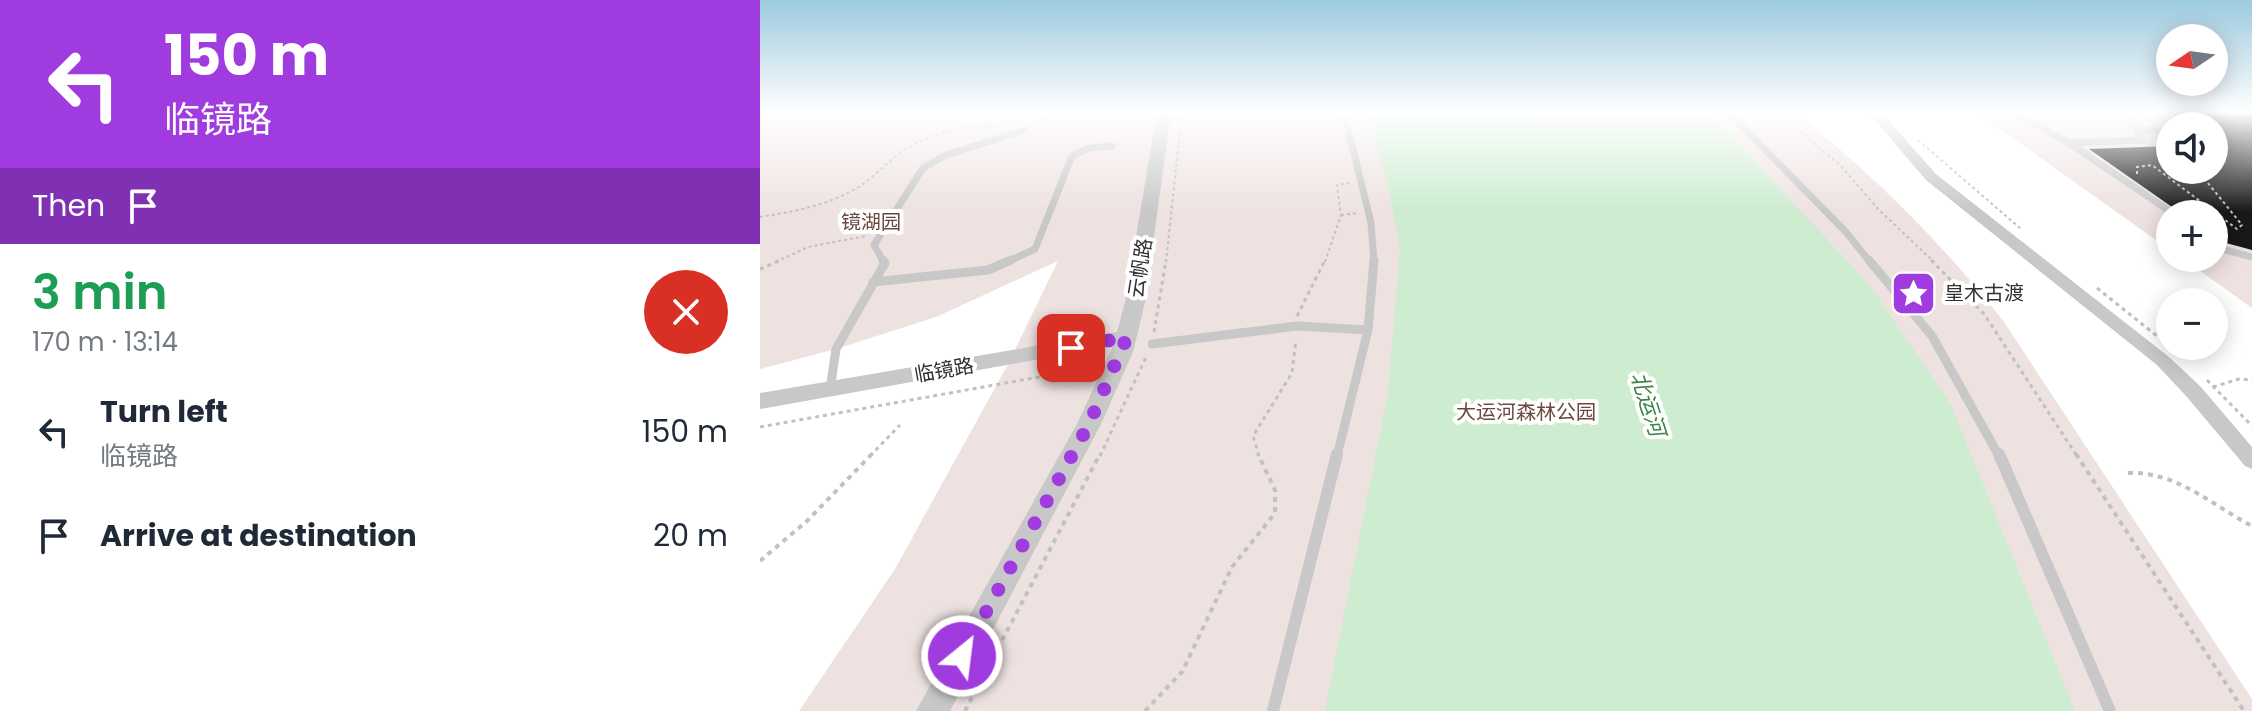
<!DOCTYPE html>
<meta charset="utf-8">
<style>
:root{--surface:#fff;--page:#f6f6f7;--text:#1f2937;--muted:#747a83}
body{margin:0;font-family:Poppins,"Noto Sans SC",sans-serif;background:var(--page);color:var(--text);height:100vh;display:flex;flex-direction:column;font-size:30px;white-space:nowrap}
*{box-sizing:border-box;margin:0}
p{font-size:26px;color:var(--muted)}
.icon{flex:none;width:44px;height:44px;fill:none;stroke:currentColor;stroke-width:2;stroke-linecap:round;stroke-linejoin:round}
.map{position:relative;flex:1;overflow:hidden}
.details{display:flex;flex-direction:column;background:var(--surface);width:760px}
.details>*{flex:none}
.guide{background:#a03cdf;color:#fff;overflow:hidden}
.needle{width:52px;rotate:257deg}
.buttons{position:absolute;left:1396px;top:24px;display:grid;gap:16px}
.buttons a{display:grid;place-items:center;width:72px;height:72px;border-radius:50%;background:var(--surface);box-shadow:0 4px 20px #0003;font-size:40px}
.pin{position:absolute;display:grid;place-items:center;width:68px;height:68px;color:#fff;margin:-34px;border-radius:16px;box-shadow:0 4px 12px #0006}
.me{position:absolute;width:88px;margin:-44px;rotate:29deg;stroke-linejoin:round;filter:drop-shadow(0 0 6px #0008)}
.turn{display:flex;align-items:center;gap:28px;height:168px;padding:0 32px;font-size:36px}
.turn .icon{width:104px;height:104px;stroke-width:2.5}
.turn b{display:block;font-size:56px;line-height:68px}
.then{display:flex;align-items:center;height:76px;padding:0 32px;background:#0003;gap:16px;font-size:30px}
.round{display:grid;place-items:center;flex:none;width:84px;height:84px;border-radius:42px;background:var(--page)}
.overview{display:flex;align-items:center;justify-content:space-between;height:136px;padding:0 32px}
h1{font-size:48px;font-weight:600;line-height:60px;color:#1e9e55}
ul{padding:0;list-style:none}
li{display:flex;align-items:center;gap:24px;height:104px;padding:0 32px}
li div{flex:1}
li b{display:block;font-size:30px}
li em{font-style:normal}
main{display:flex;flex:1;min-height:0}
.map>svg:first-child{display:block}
.green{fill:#ede2e0;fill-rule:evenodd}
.water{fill:#cdecd0}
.building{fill:#181818}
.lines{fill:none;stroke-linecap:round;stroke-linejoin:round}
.path-far2{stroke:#c1c1c1;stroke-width:2;stroke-dasharray:3 3;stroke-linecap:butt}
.path-far1{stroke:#c1c1c1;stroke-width:3;stroke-dasharray:4 4;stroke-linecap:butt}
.path{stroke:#c1c1c1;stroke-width:4;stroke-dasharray:5 5;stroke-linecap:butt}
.service-far2{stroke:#c8c8c8;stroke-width:7}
.service-far1{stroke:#c8c8c8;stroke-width:9}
.service{stroke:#c8c8c8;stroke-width:12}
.minor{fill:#c8c8c8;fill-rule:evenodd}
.tertiary{fill:#c8c8c8;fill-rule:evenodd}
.route{stroke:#a03cdf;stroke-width:14;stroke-dasharray:0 25.2}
.labels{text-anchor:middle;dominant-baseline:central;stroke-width:8;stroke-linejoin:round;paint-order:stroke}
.park-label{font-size:20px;fill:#6c493f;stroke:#fff}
.street-label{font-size:20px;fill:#313131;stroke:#fff}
.poi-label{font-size:20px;fill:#313131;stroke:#fff;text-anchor:start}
.water-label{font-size:22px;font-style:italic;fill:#3c8442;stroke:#fff}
</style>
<main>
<section class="details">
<div class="guide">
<div class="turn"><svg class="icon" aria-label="left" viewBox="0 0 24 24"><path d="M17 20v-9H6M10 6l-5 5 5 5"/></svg><div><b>150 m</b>临镜路</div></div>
<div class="then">Then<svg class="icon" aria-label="arrive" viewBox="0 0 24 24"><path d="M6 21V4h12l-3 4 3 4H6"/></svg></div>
</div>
<div class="overview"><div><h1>3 min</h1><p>170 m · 13:14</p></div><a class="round" style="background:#d93025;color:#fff"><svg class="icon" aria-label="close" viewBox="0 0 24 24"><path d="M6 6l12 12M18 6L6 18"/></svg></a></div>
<ul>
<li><svg class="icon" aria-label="left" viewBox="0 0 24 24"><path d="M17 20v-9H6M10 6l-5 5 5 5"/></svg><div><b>Turn left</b><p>临镜路</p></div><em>150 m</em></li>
<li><svg class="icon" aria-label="arrive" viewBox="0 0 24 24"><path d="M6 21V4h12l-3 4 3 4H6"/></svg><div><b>Arrive at destination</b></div><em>20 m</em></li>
</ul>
</section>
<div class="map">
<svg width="1492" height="711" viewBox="0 0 1492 711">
<rect width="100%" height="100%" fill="#fff"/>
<path class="green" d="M0,112H1035C1113,174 1183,244 1244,322L1492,699V711H39L135,569L247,366L298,261L176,317L76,349L0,369Z
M1216,112H1492V308L1422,258H1454V214H1410V250ZM1410,126H1454V170H1410Z"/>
<path class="water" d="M608,112H949L1112,288L1191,405L1315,711H565L628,393L640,249L628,185Z"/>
<path class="building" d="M1412,112H1492V250L1466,243L1454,235V214H1422L1329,149L1410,146V170H1454V126H1421Z"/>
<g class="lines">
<path class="path-far2" d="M1017,112L1081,166L1118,209L1174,262
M0,117L33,112
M272,126L293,112
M1158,140L1261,229
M1377,174V167L1392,165L1477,229L1482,225L1439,172
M581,215L598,213
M0,217C32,212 66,206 95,189C111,180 124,166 138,154C167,133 203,126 238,126
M16,262L48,247L106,236
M406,262L422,112
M565,262L581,215L577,185L591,183"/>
<path class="path-far1" d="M1171,260L1224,314L1317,456
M0,269L21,260
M1337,288L1397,336
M537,316L565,260
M394,332L406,260
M1447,380L1492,426
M1453,387L1479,379L1492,380
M0,427L335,367
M110,456L140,425
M340,456L387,355
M499,456L493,436L532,373L536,340"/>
<path class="path" d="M1316,454L1484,711
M1368,473C1416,471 1452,505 1492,526
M0,561L47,521L112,454
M205,711L340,454
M385,711L422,672L472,567L515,513V490L498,454"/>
<path class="service-far2" d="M584,112L611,223L614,262
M968,112L1086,232L1110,262
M1253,112L1309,143
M1366,112L1382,140L1309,143L1414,214
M1378,129L1410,132
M1454,242L1462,249L1492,257
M124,262L114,245L163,168L186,155L265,130
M247,262L275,249L312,156L329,148L352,146"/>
<path class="service-far1" d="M1109,260L1172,336L1239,456
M113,282L228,270L251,260
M392,344L537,326L608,330
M70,390L76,349L125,263L123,260
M577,456L608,330L614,260"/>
<path class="service" d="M1239,454L1350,711
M513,711L577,454"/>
<path class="minor" d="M1108,112H1121L1176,174L1409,357L1441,387L1492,447V469L1485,466L1427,397L1397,365L1166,180Z"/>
<path class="tertiary" d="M397,112H411L385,302L373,352L341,424L190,711H156L317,424L353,346L0,409V393L357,332L365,302Z"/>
</g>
<linearGradient id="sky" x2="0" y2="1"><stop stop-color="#9dcade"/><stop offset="0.53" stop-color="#fff"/><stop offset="1" stop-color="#fff" stop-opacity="0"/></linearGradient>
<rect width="1492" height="212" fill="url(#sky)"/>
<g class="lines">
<path class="route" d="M202,656L329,424L367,337L311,348"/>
</g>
<defs>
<symbol id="sight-square" viewBox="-11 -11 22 22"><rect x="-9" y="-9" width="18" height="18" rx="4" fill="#a03cdf" stroke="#fff"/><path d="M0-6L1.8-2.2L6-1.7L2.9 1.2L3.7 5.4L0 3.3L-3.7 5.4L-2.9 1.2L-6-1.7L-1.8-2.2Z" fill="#fff"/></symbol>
</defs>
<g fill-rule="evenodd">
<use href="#sight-square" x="1128" y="268" width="51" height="51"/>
</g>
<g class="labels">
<g class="park-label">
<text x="111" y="222">镜湖园</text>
<text x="766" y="412">大运河森林公园</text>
</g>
<g class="street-label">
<text transform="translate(380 268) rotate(-81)">云帆路</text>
<text transform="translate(184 370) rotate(-10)">临镜路</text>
</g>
<g class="poi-label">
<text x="1184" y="293">皇木古渡</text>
</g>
<g class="water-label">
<text transform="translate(888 404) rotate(72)">北运河</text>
</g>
</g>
</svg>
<div class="buttons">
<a><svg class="needle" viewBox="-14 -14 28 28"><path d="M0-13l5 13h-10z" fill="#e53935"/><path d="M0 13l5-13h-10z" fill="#747a83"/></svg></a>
<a><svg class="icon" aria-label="sound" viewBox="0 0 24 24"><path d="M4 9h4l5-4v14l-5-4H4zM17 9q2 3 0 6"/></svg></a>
<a>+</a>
<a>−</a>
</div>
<div class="pin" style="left:311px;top:348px;background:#d93025"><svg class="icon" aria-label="arrive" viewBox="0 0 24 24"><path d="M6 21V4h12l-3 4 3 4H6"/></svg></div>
<svg class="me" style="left:202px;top:656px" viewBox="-20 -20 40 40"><circle r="17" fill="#a03cdf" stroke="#fff" stroke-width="3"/><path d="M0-11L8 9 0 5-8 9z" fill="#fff"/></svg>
</div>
</main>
